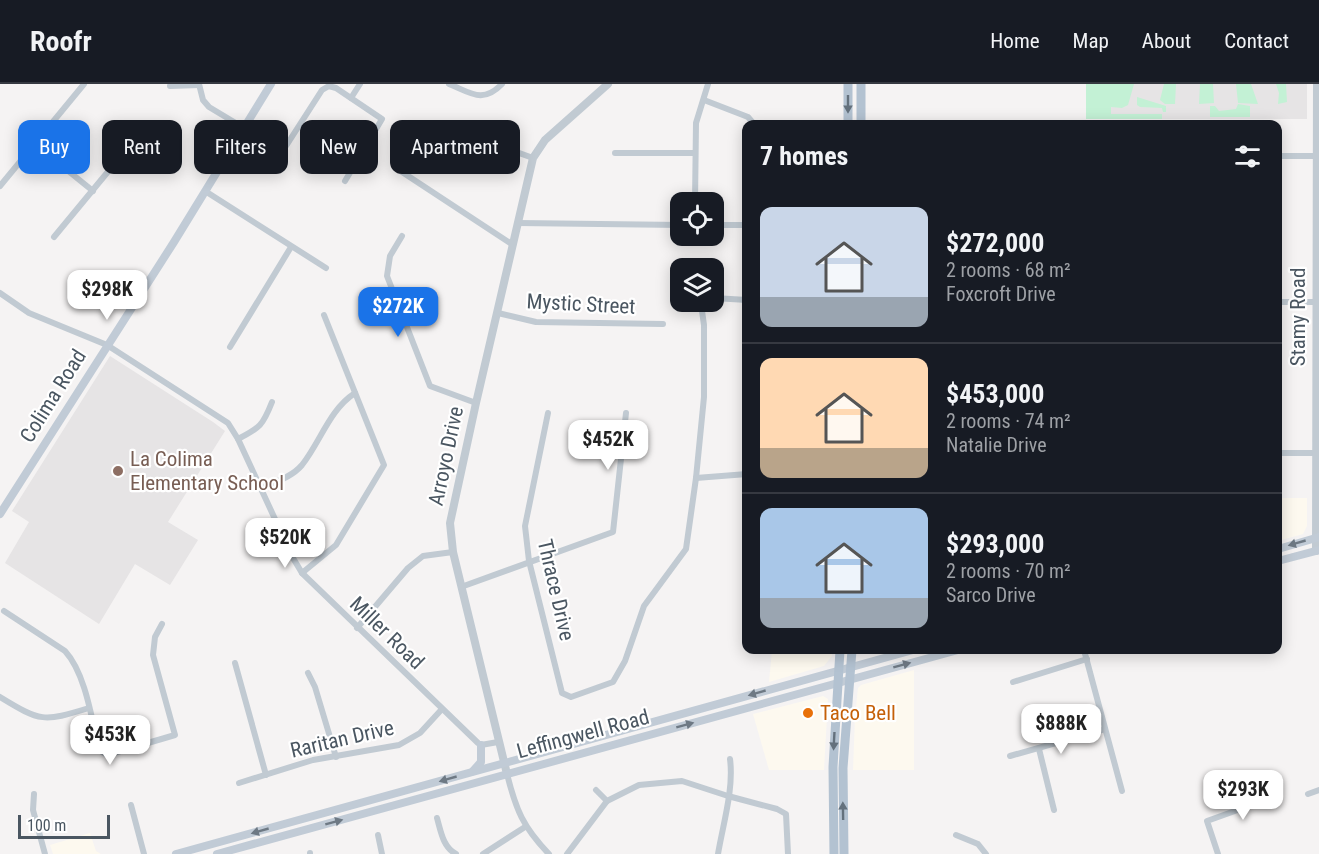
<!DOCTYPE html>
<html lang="en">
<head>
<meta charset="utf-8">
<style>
	:root { --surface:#171b24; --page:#242831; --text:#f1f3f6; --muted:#9ea1a6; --line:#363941; --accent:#1a73e8 }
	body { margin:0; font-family:"Roboto Condensed",sans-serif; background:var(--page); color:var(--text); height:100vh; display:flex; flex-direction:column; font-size:22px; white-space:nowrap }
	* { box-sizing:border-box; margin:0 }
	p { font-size:20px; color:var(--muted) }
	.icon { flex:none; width:33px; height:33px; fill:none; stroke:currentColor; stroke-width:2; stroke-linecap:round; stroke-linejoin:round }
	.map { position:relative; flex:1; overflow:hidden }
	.side { position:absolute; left:742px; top:36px; width:540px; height:534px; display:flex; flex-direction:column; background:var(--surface); border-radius:12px; box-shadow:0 3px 15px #0003 }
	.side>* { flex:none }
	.banner { position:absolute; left:18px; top:36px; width:570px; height:54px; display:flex; gap:12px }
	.tools { position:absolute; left:670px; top:108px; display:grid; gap:12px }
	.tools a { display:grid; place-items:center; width:54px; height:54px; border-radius:12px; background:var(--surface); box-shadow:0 3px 15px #0003; font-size:30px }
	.scale { position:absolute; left:18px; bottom:15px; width:92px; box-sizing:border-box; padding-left:6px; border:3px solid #4a5661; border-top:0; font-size:16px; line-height:21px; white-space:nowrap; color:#4a5661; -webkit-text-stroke:4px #fff; paint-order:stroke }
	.price { position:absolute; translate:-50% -51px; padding:0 14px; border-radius:12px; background:#fff; color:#222; font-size:20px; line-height:39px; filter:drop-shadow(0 2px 3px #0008) }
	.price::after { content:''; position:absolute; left:50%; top:36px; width:18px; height:14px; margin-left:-9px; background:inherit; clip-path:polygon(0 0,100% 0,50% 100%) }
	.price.selected { background:var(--accent); color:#fff }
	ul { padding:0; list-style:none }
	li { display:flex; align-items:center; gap:18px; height:150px; padding:0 18px }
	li+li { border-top:2px solid var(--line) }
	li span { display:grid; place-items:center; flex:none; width:168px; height:120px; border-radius:12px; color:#555 }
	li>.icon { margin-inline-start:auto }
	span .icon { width:72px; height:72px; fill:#fffc; stroke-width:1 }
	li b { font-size:26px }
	h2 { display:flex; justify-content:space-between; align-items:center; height:72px; padding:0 18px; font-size:26px }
	.chip { padding:0 21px; border-radius:12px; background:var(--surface); box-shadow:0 3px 15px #0003; font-size:21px; line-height:54px }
	.chip.selected { background:var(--accent); color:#fff }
	header { display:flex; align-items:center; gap:36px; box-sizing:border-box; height:84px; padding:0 30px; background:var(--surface); border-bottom:2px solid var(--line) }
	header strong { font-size:28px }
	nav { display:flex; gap:33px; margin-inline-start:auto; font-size:21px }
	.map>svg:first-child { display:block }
	.commercial { fill:#fdf9ef }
	.education { fill:#e6e4e5 }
	.green { fill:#c3f1d5 }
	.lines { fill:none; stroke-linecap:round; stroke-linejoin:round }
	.minor { stroke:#c1cad2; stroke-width:6 }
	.tertiary { stroke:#c1cad2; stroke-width:8 }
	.secondary { stroke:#c1cbd6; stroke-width:8 }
	.primary { stroke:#b3c2d1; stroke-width:9 }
	.oneway { fill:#64717d }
	.oneway2 { fill:#6e7984 }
	.education-dot { fill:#8d6e63; stroke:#fff; stroke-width:2 }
	.food-dot { fill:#e8710a; stroke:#fff; stroke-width:2 }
	.labels { text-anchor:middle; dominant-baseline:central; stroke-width:4.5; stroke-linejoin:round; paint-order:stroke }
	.street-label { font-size:21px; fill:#4a5661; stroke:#fff }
	.education-label { font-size:21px; fill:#785e54; stroke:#fff; text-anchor:start }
	.food-label { font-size:21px; fill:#c56008; stroke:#fff; text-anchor:start }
</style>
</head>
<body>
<header>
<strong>Roofr</strong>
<nav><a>Home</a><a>Map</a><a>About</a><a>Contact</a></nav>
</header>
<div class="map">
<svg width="1319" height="770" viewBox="0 0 1319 770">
	<rect width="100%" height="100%" fill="#f5f3f3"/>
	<g class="commercial">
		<polygon points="1278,414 1307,414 1307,442 1303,450 1278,457"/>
		<polygon points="772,566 832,566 832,572 824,582 769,598"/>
		<polygon points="914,586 914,686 853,686 855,633 858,604 861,601"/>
		<polygon points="823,612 828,615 824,686 769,686 753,630"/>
		<polygon points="90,749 96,767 101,770 53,770 50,761"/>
	</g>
	<g class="education">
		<rect x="1086" y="0" width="221" height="35"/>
		<polygon points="110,272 213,338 225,347 168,438 198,456 170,501 135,480 99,540 5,479 29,438 12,427"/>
	</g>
	<g class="green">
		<polygon points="1086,0 1134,0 1128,21 1122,24 1111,23 1111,30 1162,30 1162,35 1086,35"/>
		<polygon points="1164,0 1176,0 1175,20 1165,20 1160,16"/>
		<polygon points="1200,0 1213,0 1214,19 1199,20"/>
		<polygon points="1236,0 1251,0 1258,20 1238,19"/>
		<polygon points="1276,0 1286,0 1287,18 1278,20 1279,9"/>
		<polygon points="1137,13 1166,22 1166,28 1163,28 1162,24 1140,23 1137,21"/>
		<polygon points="1238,20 1250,22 1250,33 1210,33 1210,22 1215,22 1219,27 1236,25"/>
	</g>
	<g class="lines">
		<g class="minor">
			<polyline points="199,0 203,16 209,23 244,44"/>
			<path d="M449,0C471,9 483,20 502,0"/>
			<polyline points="170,2 199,1"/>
			<polyline points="351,14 360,0"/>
			<polyline points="704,16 748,33 754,40"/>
			<polyline points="442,41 533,74"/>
			<polyline points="35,60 93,107"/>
			<polyline points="286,62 322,6 329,2 336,4 382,35 345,97"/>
			<polyline points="615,69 695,69"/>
			<polyline points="1278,72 1319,72"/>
			<polyline points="399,86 513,161"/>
			<polyline points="0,102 84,0"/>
			<polyline points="205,107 326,184"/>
			<polyline points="695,118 696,39 708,0"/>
			<polyline points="518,139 681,141"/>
			<polyline points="714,141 747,141"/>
			<polyline points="402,152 390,172 387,192 430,302 476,319"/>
			<polyline points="54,153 130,61"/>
			<polyline points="0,209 29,229 107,261 228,339 238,355 293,474 302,489 478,659 481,661 498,658"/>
			<polyline points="714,214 747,216"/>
			<polyline points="1278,218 1316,218"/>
			<polyline points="498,229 536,238 663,240"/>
			<polyline points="230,263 291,163"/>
			<polyline points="548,329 525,442 529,477 562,609 571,613 613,598 625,577 644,522 686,465 696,394 704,313 704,241 702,227 705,218"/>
			<path d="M238,355C260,344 263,341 272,318"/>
			<polyline points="1278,369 1316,369"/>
			<polyline points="696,394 747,390"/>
			<path d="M261,404C275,398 292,393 302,381C321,357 329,326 355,309"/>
			<polyline points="302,489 336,461 384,381 324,231"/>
			<polyline points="461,503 613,448 626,329"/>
			<path d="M4,527L65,567C86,590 92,637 99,666L107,671L175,651L153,571L155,553L162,540"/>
			<polyline points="357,544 408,484 423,472 453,468"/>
			<polyline points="1084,566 1122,707"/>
			<polyline points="235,579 266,691"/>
			<polyline points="308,589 315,603 336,673"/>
			<polyline points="1013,598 1087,575"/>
			<path d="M0,613C41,638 43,638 89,624"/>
			<polyline points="1039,665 1054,726"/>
			<polyline points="1010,672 1105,645"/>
			<path d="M507,690C516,726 523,743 549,770"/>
			<polyline points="239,699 313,676 399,661 420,649 442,625"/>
			<polyline points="596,706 607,717 639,701 682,697 728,712 777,725 786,730 788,770"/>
			<polyline points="34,710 33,726 45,770"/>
			<polyline points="1308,710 1319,706"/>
			<polyline points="131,721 144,770"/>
			<path d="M437,734C441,748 443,763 456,770"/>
			<polyline points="378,751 382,770"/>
			<polyline points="956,751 978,760 986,770"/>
			<polyline points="310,769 310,770"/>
			<polyline points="483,770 525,743"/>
			<polyline points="567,770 607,717"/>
			<path d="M718,770C723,740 734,705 730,675"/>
			<polyline points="1218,770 1207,737 1271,714"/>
		</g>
		<g class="tertiary">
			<polyline points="1316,467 1317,0"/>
			<polyline points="507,690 453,468 450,439 476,319 533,74 545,56 608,0"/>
		</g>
		<g class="secondary">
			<polyline points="0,430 174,158 271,0"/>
			<polyline points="1278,465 1319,453"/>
			<polyline points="1278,477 1319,466"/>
			<polyline points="473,687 481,678 481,661"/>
			<polyline points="176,770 913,566"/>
			<polyline points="217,770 958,566"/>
		</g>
		<g class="primary">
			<polyline points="848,0 848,40"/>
			<polyline points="861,0 861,40"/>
			<polyline points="834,770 833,683 840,566"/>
			<polyline points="844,770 843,684 852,566"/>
		</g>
	</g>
	<defs><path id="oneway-solid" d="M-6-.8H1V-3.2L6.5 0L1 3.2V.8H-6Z" transform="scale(1.5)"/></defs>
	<g class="oneway">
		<use href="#oneway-solid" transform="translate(848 20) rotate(90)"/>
		<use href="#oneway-solid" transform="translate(834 657) rotate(93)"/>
		<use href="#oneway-solid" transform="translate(843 727) rotate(-91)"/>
	</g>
	<g class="oneway2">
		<use href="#oneway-solid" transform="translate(1297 459) rotate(164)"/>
		<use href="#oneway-solid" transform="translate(902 581) rotate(-15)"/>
		<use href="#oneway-solid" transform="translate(757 609) rotate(164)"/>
		<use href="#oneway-solid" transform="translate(685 641) rotate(-15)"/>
		<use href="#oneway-solid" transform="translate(448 695) rotate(164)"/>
		<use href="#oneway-solid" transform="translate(334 738) rotate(-15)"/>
		<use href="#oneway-solid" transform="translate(260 747) rotate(164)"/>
	</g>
	<circle class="education-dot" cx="118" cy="387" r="6"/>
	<circle class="food-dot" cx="808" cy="629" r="6"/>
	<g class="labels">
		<g class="street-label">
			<text transform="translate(581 220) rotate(3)">Mystic Street</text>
			<text transform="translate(1298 233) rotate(-90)">Stamy Road</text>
			<text transform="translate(53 312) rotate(-58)">Colima Road</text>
			<text transform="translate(446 372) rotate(-78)">Arroyo Drive</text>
			<text transform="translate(556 506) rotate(77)">Thrace Drive</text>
			<text transform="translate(387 549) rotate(44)">Miller Road</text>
			<text transform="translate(583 650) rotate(-15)">Leffingwell Road</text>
			<text transform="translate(342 655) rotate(-13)">Raritan Drive</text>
		</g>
		<g class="education-label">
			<text x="130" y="375">La Colima<tspan x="130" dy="24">Elementary School</tspan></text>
		</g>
		<g class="food-label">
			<text x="820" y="629">Taco Bell</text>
		</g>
	</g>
</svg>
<div class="tools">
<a><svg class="icon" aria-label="locate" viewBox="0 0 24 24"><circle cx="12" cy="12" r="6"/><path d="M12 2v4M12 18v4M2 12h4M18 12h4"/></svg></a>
<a><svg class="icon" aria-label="layers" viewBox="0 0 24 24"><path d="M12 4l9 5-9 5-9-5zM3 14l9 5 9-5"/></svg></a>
</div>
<div class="scale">100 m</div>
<b class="price" style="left:107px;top:237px">$298K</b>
<b class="price selected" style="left:398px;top:254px">$272K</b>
<b class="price" style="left:608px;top:387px">$452K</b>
<b class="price" style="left:285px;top:485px">$520K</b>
<b class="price" style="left:1061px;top:671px">$888K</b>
<b class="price" style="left:110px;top:682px">$453K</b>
<b class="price" style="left:1243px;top:737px">$293K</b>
<div class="banner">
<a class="chip selected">Buy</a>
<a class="chip">Rent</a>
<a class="chip">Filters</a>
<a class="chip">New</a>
<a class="chip">Apartment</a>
</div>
<section class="side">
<h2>7 homes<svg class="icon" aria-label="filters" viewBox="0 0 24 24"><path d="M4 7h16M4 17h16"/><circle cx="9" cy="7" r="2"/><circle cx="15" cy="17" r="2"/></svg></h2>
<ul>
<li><span style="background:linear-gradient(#c9d6e8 75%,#9aa5b1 0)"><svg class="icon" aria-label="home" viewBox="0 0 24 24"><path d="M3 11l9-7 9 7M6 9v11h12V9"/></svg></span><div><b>$272,000</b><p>2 rooms · 68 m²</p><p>Foxcroft Drive</p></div></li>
<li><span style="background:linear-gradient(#ffd9b3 75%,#b9a48a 0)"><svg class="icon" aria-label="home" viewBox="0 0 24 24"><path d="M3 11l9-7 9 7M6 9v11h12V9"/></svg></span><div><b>$453,000</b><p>2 rooms · 74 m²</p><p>Natalie Drive</p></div></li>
<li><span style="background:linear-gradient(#a9c7e8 75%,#9aa5b1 0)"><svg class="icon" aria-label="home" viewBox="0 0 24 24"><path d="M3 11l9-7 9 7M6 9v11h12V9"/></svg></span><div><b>$293,000</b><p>2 rooms · 70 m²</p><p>Sarco Drive</p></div></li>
</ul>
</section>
</div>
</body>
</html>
